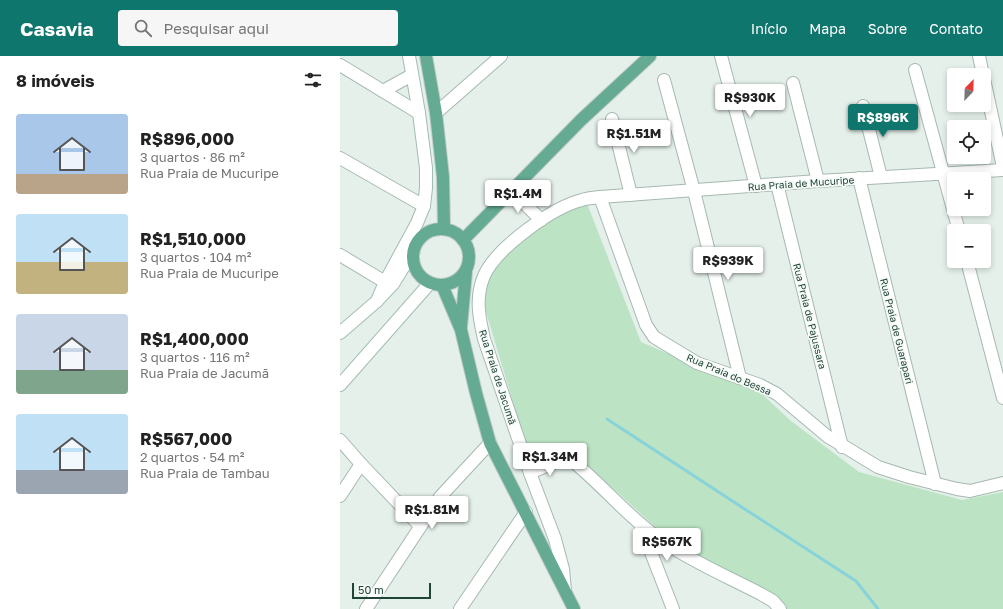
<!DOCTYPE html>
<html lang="pt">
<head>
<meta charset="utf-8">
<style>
	:root { --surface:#fff; --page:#f6f6f6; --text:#222; --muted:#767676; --accent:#0f766e }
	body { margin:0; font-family:"Golos Text",sans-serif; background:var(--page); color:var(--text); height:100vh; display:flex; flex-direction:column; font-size:15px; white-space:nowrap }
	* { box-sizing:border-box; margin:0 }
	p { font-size:13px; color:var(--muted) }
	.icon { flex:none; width:22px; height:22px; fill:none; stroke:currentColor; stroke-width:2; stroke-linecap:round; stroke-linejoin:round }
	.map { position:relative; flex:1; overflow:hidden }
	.sheet { display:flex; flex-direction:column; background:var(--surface); width:340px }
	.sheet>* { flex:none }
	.needle { width:26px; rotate:23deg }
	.controls { position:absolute; left:607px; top:12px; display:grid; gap:8px }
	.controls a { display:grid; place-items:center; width:44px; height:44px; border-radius:4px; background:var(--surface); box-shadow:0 2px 6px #0003; font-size:20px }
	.scale { position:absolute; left:12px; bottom:10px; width:79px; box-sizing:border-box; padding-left:4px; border:2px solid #214438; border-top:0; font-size:11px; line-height:14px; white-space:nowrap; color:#214438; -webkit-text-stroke:3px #f6fbf8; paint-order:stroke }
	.price { position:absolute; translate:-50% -34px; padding:0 9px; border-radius:4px; background:#fff; color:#222; font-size:13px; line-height:26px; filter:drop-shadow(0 1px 2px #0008) }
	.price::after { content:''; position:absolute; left:50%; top:24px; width:12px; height:9px; margin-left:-6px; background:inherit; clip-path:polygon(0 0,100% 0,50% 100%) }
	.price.current { background:var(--accent); color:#fff }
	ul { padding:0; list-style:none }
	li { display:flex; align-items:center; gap:12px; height:100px; padding:0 16px }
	li span { display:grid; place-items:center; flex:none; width:112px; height:80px; border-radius:4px; color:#555 }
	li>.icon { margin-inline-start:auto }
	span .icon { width:48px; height:48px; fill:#fffc; stroke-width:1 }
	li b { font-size:17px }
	h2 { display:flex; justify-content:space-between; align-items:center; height:48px; padding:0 16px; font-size:17px }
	header { display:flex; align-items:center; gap:24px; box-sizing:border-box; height:56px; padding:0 20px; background:var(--accent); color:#fff }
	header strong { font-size:19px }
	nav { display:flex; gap:22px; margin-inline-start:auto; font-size:14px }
	.search { width:280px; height:36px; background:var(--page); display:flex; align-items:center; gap:10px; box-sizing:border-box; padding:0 14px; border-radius:4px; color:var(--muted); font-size:15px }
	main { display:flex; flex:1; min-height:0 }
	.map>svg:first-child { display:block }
	.green { fill:#bce3c4 }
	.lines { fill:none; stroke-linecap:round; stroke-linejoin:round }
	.stream { stroke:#88d3da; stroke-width:3 }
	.street-casing { stroke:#a6b9b1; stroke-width:14 }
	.secondary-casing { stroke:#a2bdb1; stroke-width:14 }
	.primary-casing { stroke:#c1cbc7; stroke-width:14 }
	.street { stroke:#fff; stroke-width:12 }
	.secondary { stroke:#fff; stroke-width:12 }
	.primary { stroke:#65aa93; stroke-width:12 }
	.labels { text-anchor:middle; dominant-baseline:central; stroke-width:3.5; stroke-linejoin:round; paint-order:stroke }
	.street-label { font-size:10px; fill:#214438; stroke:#f6fbf8 }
</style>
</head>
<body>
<header>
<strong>Casavia</strong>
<div class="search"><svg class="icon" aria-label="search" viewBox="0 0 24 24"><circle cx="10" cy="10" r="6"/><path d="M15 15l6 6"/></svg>Pesquisar aqui</div>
<nav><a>Início</a><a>Mapa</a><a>Sobre</a><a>Contato</a></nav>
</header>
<main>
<section class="sheet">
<h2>8 imóveis<svg class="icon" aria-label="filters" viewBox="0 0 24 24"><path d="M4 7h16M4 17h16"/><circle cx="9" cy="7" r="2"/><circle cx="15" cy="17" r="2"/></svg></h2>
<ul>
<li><span style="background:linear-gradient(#a9c7e8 75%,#b9a48a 0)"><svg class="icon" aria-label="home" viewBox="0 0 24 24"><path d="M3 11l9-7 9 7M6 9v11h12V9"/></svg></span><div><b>R$896,000</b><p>3 quartos · 86 m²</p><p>Rua Praia de Mucuripe</p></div></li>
<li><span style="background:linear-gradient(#bfe0f5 60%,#c2b280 0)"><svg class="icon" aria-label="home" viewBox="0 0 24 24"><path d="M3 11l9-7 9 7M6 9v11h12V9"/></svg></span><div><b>R$1,510,000</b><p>3 quartos · 104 m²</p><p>Rua Praia de Mucuripe</p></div></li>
<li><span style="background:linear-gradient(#c9d6e8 70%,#7fa58c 0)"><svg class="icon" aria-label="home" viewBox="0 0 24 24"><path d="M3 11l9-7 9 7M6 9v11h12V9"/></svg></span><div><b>R$1,400,000</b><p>3 quartos · 116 m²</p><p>Rua Praia de Jacumã</p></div></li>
<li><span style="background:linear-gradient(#bfe0f5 70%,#9aa5b1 0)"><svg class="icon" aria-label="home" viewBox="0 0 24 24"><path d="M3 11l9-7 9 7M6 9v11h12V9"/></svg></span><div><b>R$567,000</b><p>2 quartos · 54 m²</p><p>Rua Praia de Tambau</p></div></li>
</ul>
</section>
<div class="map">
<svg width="663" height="553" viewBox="0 0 663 553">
	<rect width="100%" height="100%" fill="#e5f0ea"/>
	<polygon class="green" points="246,145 301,286 421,337 451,365 519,416 622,444 663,436 663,553 440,553 325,480 227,390 217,388 188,396 137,226 165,191"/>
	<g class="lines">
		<polyline class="stream" points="267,363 400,450 516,525 538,553"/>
		<defs>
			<g id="street">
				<polyline points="381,0 416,130"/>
				<polyline points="639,0 643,19"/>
				<polyline points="0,9 79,57"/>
				<polyline points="575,14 619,175"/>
				<polyline points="644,23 663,111"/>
				<polyline points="324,24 354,135 400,322"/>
				<polyline points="453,27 478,125"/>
				<polyline points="43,35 72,19"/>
				<polyline points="523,50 541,121"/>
				<polyline points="96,57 161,0"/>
				<polyline points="272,63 291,139"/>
				<polyline points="0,102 84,150"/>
				<polyline points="519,122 595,428"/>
				<polyline points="437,128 502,391"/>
				<polyline points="172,135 201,164"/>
				<polyline points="260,141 306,269 314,281 357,307 420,329 437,338 487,380 538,411 569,421 617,433 630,435 663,427"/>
				<polyline points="0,199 45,226"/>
				<polyline points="627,205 663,342"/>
				<polyline points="0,384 21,408 80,470"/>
				<path d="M190,417L222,403H225L236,408C265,432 290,463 322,485C353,506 388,521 421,538L433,545L440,553"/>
				<polyline points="0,440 21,408"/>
				<polyline points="300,468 333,553"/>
				<path d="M225,534L223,513L215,483L190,417L144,283C139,261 135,241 144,220C156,192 213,151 242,144C247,142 254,142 260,141L478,125L663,114"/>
				<polyline points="26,553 100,441 150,387"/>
				<polyline points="120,553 186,456"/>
			</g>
			<g id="secondary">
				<polyline points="37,245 45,226 77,167 84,150 86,132 86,112 79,57 69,0"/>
				<polyline points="0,277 37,245 53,228 74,194"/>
				<polyline points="0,329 90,227"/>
			</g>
			<g id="primary">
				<polyline points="86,0 96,57 103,121 104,172"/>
				<circle cx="101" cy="201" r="28"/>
				<polyline points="123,184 241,64 310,0"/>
				<polyline points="102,229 121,274 136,337 150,387 234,553"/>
				<polyline points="121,271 126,216"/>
			</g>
		</defs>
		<use href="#street" class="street-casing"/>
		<use href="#secondary" class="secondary-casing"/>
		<use href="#primary" class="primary-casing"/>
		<use href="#street" class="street"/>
		<use href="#secondary" class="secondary"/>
		<use href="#primary" class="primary"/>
	</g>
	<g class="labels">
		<g class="street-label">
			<text transform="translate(461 127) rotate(-4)">Rua Praia de Mucuripe</text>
			<text transform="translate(470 260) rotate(76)">Rua Praia de Pajussara</text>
			<text transform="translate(557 275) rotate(76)">Rua Praia de Guarapari</text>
			<text transform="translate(389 318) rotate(23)">Rua Praia do Bessa</text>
			<text transform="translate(158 321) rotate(72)">Rua Praia de Jacumã</text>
		</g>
	</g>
</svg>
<div class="controls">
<a><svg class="needle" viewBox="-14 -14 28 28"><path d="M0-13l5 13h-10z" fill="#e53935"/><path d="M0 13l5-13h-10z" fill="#767676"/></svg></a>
<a><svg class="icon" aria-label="locate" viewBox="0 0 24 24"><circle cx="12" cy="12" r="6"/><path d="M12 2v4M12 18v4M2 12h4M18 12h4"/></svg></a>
<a>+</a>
<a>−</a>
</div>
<div class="scale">50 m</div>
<b class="price" style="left:410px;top:62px">R$930K</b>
<b class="price current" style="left:543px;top:82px">R$896K</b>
<b class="price" style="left:294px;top:98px">R$1.51M</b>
<b class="price" style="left:178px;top:158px">R$1.4M</b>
<b class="price" style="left:388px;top:225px">R$939K</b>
<b class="price" style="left:210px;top:421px">R$1.34M</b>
<b class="price" style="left:92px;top:474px">R$1.81M</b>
<b class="price" style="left:327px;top:506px">R$567K</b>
</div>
</main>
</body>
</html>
